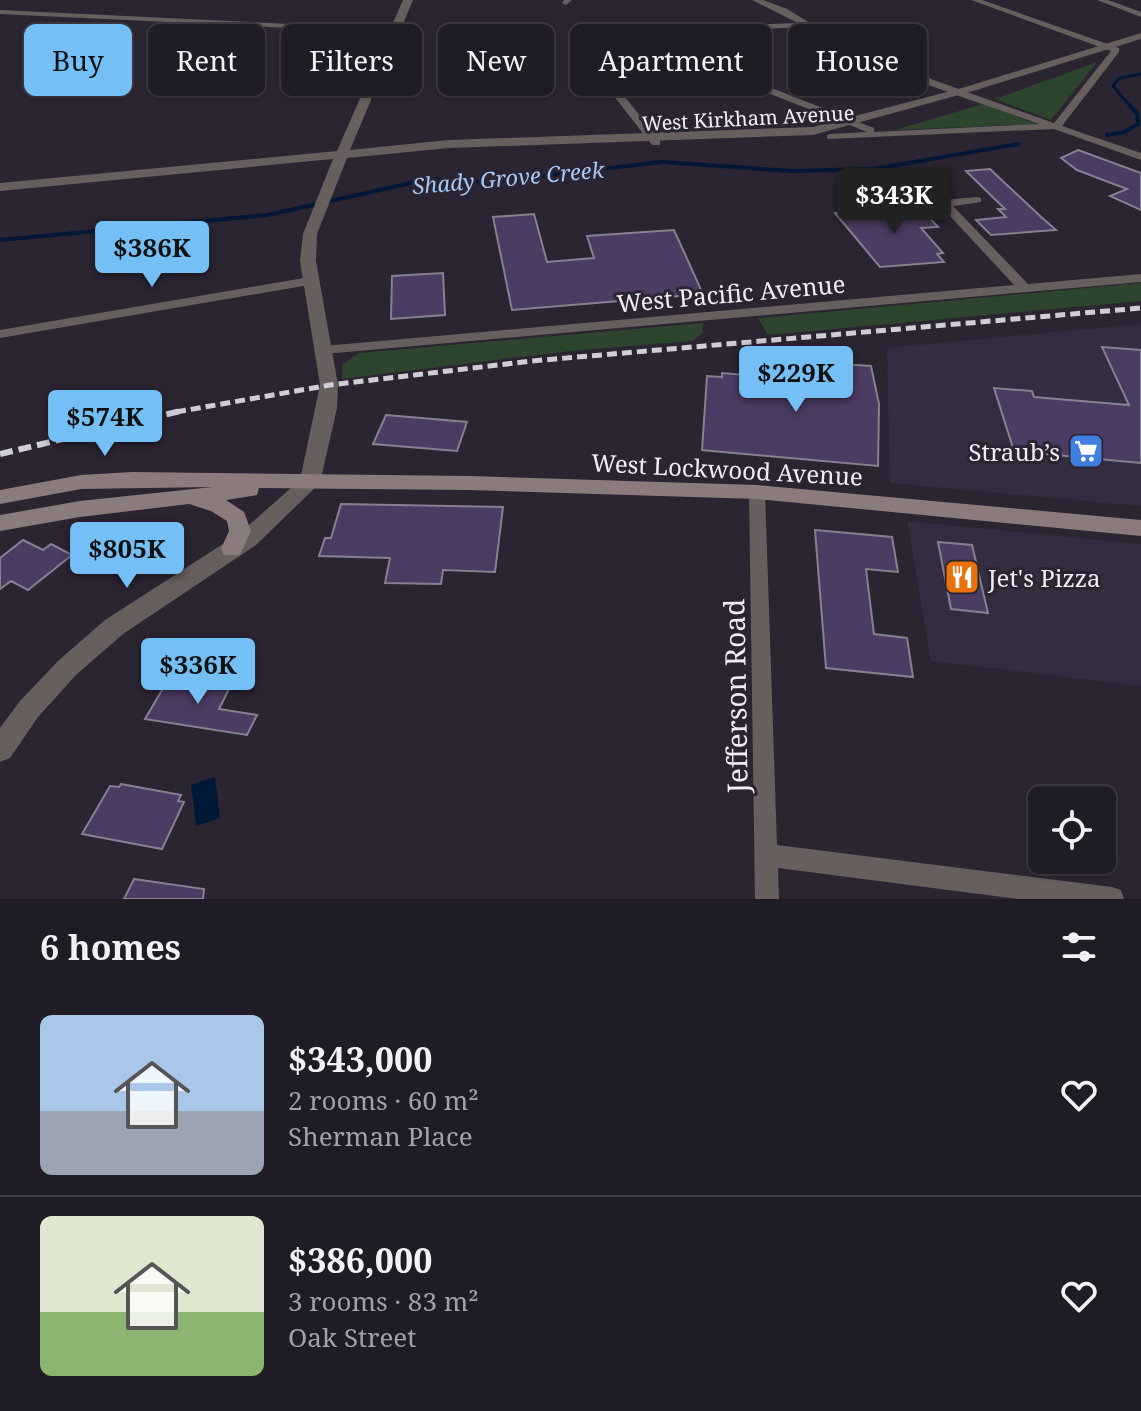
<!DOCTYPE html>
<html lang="en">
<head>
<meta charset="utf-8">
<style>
	:root { --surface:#201c26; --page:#28252e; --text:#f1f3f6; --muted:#a2a1a7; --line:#3d3a43; --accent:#74c0f6 }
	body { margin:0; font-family:"Noto Serif",serif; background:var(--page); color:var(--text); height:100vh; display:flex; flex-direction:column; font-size:30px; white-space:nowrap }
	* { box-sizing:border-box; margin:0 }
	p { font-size:26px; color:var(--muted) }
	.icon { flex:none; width:44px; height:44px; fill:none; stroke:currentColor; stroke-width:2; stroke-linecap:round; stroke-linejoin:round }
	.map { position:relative; height:899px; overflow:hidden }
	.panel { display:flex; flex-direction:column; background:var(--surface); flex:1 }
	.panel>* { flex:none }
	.hud { position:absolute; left:24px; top:24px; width:1094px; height:72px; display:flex; gap:16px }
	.buttons { position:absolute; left:1028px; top:786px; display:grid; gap:16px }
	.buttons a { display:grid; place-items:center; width:88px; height:88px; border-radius:12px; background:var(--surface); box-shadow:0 2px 6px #0004,0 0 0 2px var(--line); font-size:40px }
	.price { position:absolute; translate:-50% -68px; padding:0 18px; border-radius:8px; background:var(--accent); color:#111; font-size:26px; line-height:52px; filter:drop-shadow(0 2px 4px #0008) }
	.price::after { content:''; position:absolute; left:50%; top:48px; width:24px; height:18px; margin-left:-12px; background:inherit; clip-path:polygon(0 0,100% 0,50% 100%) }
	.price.active { background:#222; color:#fff }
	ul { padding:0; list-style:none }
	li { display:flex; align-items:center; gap:24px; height:200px; padding:0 40px }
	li+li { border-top:2px solid var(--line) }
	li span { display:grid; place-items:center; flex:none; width:224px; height:160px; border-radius:12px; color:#555 }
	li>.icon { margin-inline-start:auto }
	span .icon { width:96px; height:96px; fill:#fffc; stroke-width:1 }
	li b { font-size:34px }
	h2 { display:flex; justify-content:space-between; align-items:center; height:96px; padding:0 40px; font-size:34px }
	.chip { padding:0 28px; border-radius:12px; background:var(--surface); box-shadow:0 2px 6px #0004,0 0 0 2px var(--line); font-size:28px; line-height:72px }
	.chip.active { background:var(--accent); color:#111 }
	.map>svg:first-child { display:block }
	.built { fill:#342c3f }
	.green { fill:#2d452c }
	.water { fill:#001837 }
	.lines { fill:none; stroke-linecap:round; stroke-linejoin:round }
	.stream-far1 { stroke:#001837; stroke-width:3 }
	.stream { stroke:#001837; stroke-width:4 }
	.building { fill:#4c3b62; stroke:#868090; stroke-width:2 }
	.minor { fill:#675e5e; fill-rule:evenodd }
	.tertiary { fill:#675e5e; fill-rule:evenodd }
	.secondary { fill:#8a7c7c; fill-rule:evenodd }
	.rail-far1 { stroke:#d1cdd6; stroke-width:5; stroke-dasharray:10 5; stroke-linecap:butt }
	.rail { stroke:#d1cdd6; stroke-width:6; stroke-dasharray:13 6; stroke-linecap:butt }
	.labels { text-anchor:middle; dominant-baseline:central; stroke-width:6; stroke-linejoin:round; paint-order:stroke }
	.far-street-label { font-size:20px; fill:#f1edf6; stroke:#2b2532 }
	.far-water-label { font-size:22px; font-style:italic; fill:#a3caf9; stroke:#2b2532 }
	.street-label { font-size:24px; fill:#f1edf6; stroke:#2b2532 }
	.poi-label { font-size:24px; fill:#f1edf6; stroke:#2b2532; text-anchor:end }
	.near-street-label { font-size:28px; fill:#f1edf6; stroke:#2b2532 }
</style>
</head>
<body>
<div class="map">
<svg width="1141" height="899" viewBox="0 0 1141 899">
	<rect width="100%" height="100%" fill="#2b2532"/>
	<g class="built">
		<polygon points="1141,324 1141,506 890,483 887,348"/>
		<polygon points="907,521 1141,544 1141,686 931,661"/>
	</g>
	<g class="green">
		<polygon points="1097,62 1051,120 995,99"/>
		<polygon points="983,104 1038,124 895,130"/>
		<polygon points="1141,283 1141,301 768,335 758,318"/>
		<polygon points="703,323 703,333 692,341 570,351 342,379 342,365 359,353"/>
	</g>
	<polygon class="water" points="215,777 220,818 196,826 191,785"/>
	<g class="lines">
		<polyline class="stream-far1" points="1131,107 1113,86 1119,78 1141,74"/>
		<g class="stream">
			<polyline points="1107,135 1125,132 1138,124 1137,114 1130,105"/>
			<polyline points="0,240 268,215 429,179 494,182 661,162 792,171 874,169 1018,144"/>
		</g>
	</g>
	<g class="building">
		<polygon points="1078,150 1141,173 1141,210 1110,196 1127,189 1077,170 1061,158"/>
		<polygon points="990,169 1039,215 1056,230 991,235 976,220 1006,217 998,209 1005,209 966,171"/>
		<polygon points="919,207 938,227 921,228 943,253 937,254 944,262 880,267 835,213"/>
		<polygon points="534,214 547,262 594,258 587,236 674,230 703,294 512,310 493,217"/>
		<polygon points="443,273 445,315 391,319 392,276"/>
		<polygon points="1102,347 1141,350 1141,463 1014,451 994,388 1032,391 1034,397 1129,405"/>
		<polygon points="840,364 871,366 879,404 878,466 702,450 707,376 722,377 722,373 771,377 771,370"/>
		<polygon points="386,415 467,422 457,451 373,444"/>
		<polygon points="341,504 503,507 495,572 443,570 441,584 385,583 390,558 319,556 325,538 331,538"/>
		<polygon points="815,530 892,537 898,572 866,569 874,634 907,638 913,677 826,668"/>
		<polygon points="23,540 43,550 51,544 72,555 28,590 11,581 0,589 0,558"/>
		<polygon points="938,542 972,545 988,613 951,609"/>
		<polygon points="172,673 232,683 219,709 257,715 247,735 145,719"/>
		<polygon points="121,784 181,795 178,801 184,802 162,849 82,834 110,786 119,787"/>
		<polygon points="134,879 204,889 203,899 124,899"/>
	</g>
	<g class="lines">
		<g class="minor">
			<polygon points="564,0 572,0 566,5 562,3"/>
			<path d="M752,0H763L787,9L836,39L889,64L1054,123L1111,51L971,0H982L1119,48V52L1062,126L1141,153V160L1054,129L827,139V135L831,134L867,132L745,84L702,45L704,36L714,31L742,25L798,23ZM805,27C877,72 960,95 1039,124L874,132V128L751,80L710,44L711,39L742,30Z"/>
			<polygon points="1097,0 1108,0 1141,12 1141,17"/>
			<polygon points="0,10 394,29 398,31 394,33 0,14"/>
			<polygon points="572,38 578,38 660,141 660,145 652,145 572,42"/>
			<polygon points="977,197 981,198 981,202 953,206 1028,284 1141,274 1141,282 324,354 317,350 324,346 1014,285 938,203 944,200"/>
			<polygon points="310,277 315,278 315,284 0,338 0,330"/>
			<polygon points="757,486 765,492 777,845 1112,887 1121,890 1124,899 1018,899 778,868 779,899 755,899 749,492"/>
		</g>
		<polygon class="tertiary" points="403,0 413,0 350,150 449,140 813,127 962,88 1141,33 1141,39 970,92 813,135 449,148 347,158 317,234 316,261 338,385 337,408 320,483 256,545 123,634 76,675 38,717 10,758 0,762 0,728 20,701 58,661 105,620 240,533 300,480 320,385 300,261 303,234 333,159 0,191 0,183 337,151"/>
		<polygon class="secondary" points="132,472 470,476 757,485 1141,520 1141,536 757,499 470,490 259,488 257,495 226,500 244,512 251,531 240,555 224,555 221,549 229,531 227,521 211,511 189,504 80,517 0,531 0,515 80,501 212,487 81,489 0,504 0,490 81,475"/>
		<polyline class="rail-far1" points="176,412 330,385 532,361 1141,308"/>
		<polyline class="rail" points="0,454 185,410"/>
	</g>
	<defs>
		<symbol id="supermarket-square" viewBox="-11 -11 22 22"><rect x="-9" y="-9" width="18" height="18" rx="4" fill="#3f7fe0" stroke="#2b2532"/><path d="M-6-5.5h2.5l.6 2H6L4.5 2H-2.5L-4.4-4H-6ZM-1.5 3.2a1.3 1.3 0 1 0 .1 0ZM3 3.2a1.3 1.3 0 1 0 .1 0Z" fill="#fff"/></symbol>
		<symbol id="restaurant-square" viewBox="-11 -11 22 22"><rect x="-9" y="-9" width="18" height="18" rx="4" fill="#e8710a" stroke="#2b2532"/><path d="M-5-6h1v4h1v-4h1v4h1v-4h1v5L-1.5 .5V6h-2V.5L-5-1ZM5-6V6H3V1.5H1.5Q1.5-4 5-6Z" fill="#fff"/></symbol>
	</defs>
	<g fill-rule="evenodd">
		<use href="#supermarket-square" x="1066" y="431" width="40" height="40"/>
		<use href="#restaurant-square" x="942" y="557" width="40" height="40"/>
	</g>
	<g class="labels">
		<g class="far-street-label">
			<text transform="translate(748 118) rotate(-3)">West Kirkham Avenue</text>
		</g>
		<g class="far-water-label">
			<text transform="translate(508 177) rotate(-5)">Shady Grove Creek</text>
		</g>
		<g class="street-label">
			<text transform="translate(731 293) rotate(-5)">West Pacific Avenue</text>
			<text transform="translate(727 469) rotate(3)">West Lockwood Avenue</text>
		</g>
		<g class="poi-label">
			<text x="1060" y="451">Straub’s</text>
			<text x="988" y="577" text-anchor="start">Jet's Pizza</text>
		</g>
		<g class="near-street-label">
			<text transform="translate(735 696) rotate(-91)">Jefferson Road</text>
		</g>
	</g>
</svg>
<div class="buttons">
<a><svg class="icon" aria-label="locate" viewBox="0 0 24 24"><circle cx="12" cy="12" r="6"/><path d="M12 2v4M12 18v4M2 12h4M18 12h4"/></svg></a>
</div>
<b class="price active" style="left:894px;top:236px">$343K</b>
<b class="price" style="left:152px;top:289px">$386K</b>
<b class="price" style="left:796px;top:414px">$229K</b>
<b class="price" style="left:105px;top:458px">$574K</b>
<b class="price" style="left:127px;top:590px">$805K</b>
<b class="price" style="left:198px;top:706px">$336K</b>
<div class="hud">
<a class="chip active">Buy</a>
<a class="chip">Rent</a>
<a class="chip">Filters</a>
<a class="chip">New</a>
<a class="chip">Apartment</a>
<a class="chip">House</a>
</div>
</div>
<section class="panel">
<h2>6 homes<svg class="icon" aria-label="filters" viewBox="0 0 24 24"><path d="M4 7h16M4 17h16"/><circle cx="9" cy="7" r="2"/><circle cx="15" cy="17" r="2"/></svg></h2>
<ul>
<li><span style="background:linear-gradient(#a9c7e8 60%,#9aa5b1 0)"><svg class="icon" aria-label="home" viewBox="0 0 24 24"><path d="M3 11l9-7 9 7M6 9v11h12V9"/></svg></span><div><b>$343,000</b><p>2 rooms · 60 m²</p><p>Sherman Place</p></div><svg class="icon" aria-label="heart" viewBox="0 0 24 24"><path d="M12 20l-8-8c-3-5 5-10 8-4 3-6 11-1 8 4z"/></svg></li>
<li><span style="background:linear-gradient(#dfe7d0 60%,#8fb573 0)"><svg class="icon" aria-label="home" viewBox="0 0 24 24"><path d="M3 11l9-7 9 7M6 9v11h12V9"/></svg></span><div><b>$386,000</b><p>3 rooms · 83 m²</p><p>Oak Street</p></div><svg class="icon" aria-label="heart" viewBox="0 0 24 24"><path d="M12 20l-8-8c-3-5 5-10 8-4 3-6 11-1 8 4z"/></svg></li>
</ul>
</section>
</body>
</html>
